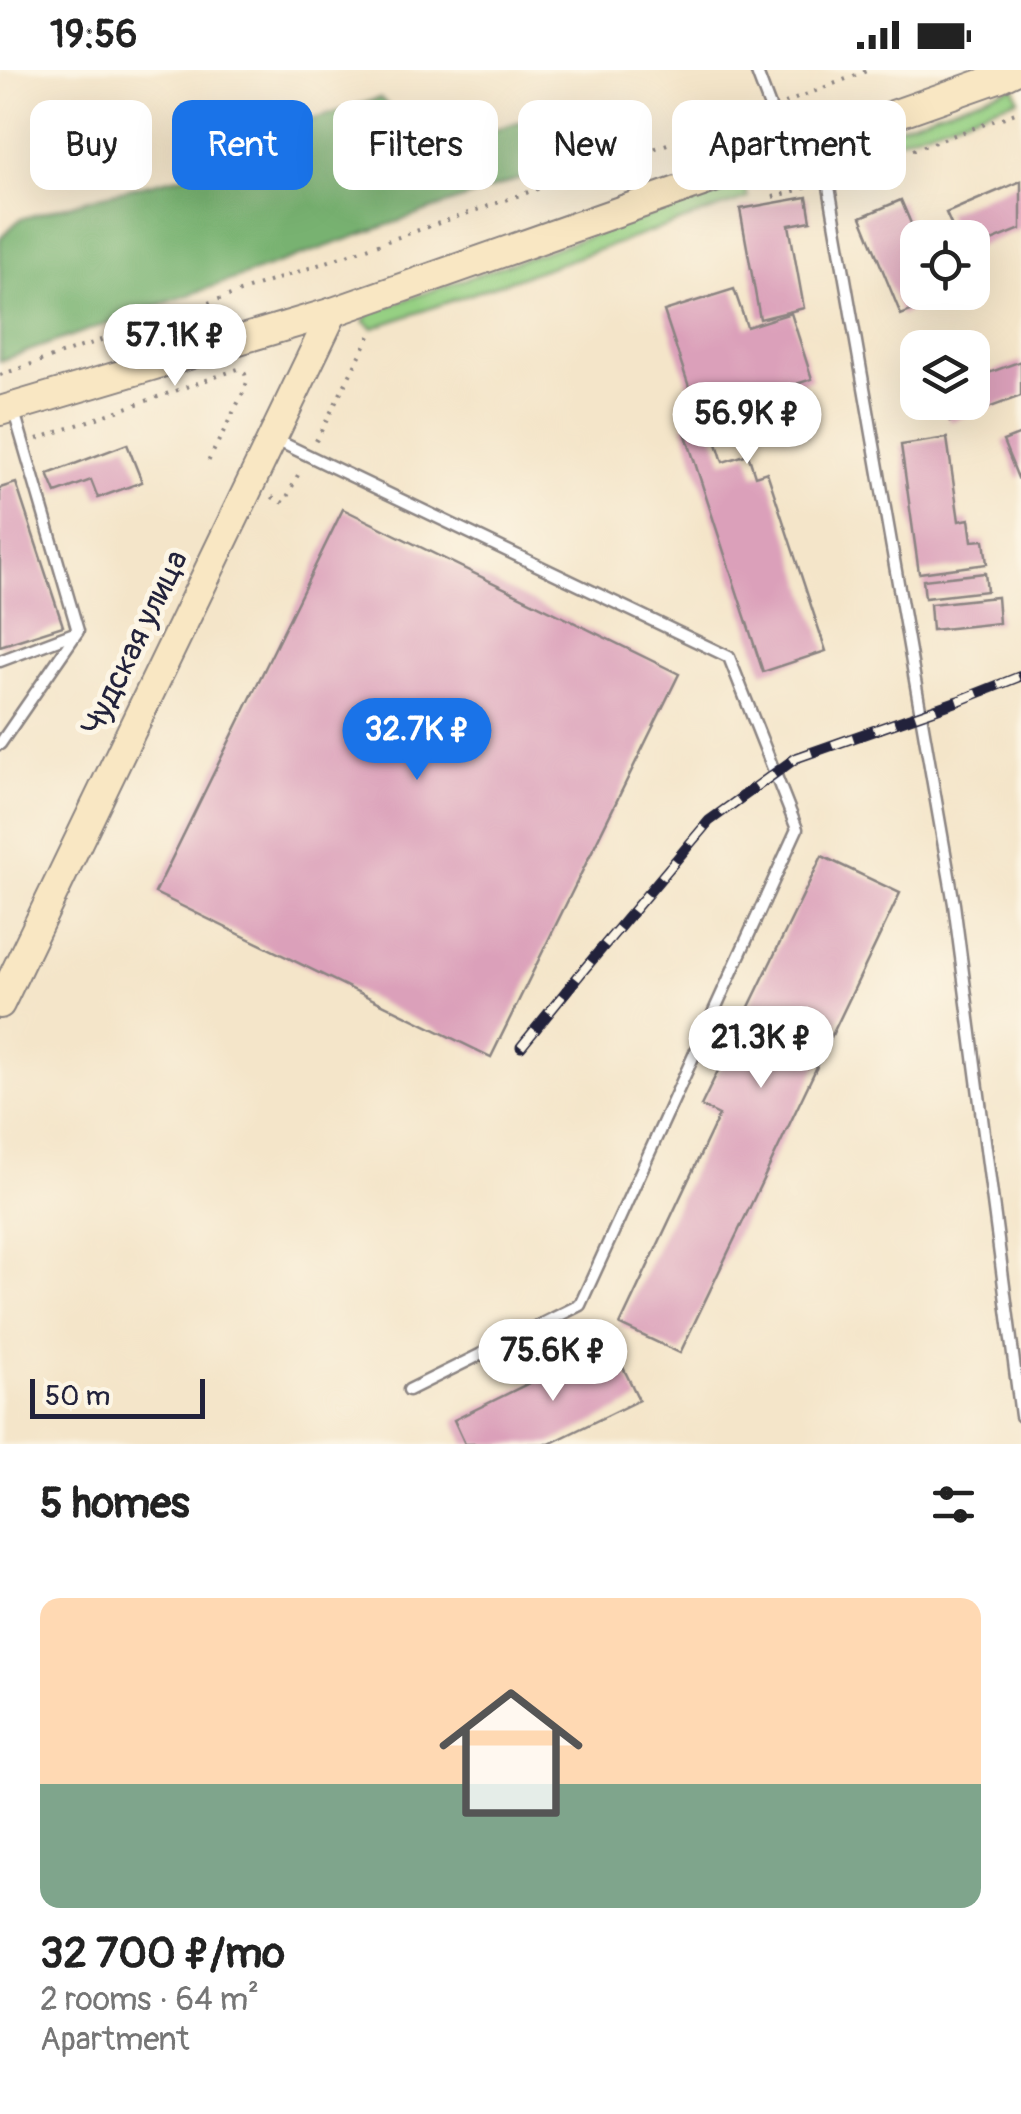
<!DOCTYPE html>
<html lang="en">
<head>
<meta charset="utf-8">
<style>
	:root { --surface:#fff; --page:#f6f6f6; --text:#222; --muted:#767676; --line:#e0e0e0; --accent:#1a73e8 }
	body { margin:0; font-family:Pangolin,sans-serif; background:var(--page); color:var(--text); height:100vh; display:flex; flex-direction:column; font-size:38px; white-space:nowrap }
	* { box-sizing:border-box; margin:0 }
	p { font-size:32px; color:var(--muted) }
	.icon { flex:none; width:55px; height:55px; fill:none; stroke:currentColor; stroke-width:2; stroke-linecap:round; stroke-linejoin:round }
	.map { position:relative; height:1374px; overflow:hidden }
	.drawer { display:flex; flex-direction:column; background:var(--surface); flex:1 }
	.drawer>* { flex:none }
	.guide { position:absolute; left:30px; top:30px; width:962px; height:90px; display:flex; gap:20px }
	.controls { position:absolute; left:900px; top:150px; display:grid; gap:20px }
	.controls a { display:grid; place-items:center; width:90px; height:90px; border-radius:20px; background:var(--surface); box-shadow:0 10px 40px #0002; font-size:50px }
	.scale { position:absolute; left:30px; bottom:25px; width:175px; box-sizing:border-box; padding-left:10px; border:5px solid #22223b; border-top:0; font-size:28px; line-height:35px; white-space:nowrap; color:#22223b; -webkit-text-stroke:8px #fcf5e5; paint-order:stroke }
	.price { position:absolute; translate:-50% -85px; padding:0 22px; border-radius:35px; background:#fff; color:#222; font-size:32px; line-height:65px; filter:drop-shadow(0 2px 5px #0008) }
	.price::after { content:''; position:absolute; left:50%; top:60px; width:30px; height:22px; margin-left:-15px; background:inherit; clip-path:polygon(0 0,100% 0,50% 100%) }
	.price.active { background:var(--accent); color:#fff }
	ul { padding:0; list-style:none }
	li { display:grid; align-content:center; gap:20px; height:530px; padding:0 40px }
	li+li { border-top:2px solid var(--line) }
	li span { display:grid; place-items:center; height:310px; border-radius:20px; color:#555 }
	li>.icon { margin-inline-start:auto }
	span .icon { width:180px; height:180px; fill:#fffc; stroke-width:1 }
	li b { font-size:42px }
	h2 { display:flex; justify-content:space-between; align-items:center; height:120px; padding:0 40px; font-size:42px }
	.chip { padding:0 35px; border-radius:20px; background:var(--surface); box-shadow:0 10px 40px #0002; font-size:35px; line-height:90px }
	.chip.active { background:var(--accent); color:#fff }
	.status { display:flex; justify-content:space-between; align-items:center; height:70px; padding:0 50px; background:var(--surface); direction:ltr }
	.status svg { height:28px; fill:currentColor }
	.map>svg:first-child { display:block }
	.green { fill:#96d083; stroke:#5c795f; stroke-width:2.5 }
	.forest { fill:#78b271; stroke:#4d6a56; stroke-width:2.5 }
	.building { fill:#dba0ba }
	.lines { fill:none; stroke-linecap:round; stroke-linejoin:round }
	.lane-casing { stroke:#8b8482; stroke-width:15 }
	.secondary-casing { stroke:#8b8482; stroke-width:32 }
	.path { stroke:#8b8482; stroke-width:4; stroke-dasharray:2.5 8; stroke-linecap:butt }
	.lane { stroke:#fff; stroke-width:10 }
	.secondary { stroke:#f9e7c3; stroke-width:28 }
	.rail-casing { stroke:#22223b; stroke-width:11 }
	.rail { stroke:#fcf5e5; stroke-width:8; stroke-dasharray:22; stroke-linecap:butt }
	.labels { text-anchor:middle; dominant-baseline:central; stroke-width:10; stroke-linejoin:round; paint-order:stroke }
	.street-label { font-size:32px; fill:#22223b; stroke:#fcf5e5 }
</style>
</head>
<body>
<div class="status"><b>19:56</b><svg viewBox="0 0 49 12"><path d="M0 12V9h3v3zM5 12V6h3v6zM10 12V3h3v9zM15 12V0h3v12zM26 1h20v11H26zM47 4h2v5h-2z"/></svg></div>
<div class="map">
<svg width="1021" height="1374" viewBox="0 0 1021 1374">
	<rect width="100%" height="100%" fill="#fcf5e5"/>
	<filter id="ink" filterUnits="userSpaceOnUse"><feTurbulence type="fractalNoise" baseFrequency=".01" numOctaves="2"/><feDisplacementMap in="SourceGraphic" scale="20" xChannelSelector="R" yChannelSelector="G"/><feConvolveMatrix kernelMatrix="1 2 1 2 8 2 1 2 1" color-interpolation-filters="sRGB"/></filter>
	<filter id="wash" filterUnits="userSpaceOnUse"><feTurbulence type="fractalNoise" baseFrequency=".0048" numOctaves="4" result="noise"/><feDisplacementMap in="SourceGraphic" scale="40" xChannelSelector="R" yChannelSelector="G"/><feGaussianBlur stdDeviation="2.25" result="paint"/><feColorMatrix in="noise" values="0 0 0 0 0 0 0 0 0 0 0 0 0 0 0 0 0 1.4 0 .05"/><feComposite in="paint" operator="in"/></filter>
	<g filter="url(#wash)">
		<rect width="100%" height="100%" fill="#f4e5c9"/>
		<g class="green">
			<polygon points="1014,16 1018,29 840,90 846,74"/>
			<polygon points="743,113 748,128 373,258 364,251 370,242"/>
		</g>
		<polygon class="forest" points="380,28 420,65 451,74 518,52 557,50 569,70 568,92 0,291 0,168 20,149 100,126 241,92 264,65"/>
		<g id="blocks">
			<g class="building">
				<polygon points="1021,111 1021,159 972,179 972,168 957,168 946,143"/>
				<polygon points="807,127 811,151 789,155 804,238 760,249 740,139"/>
				<polygon points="901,130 918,170 918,222 939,222 941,229 901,245 861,147"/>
				<polygon points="734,219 747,257 791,243 812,309 707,343 723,392 748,384 755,406 767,402 826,581 763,602 683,356 700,350 664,241"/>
				<polygon points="1021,291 1021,326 950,352 943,332 972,332 972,309"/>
				<polygon points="1021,364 1021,406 1018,408 1003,371"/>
				<polygon points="947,368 959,451 969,449 972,471 984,470 987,494 919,503 901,375"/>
				<polygon points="127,374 142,412 98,428 91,410 56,423 48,404"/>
				<polygon points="16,413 63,556 0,576 0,418"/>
				<polygon points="343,439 679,604 491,987 155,823"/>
				<polygon points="985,503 987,521 925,528 923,510"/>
				<polygon points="997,527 999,553 932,560 930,534"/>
				<polygon points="822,786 900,823 680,1283 620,1255 719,1045 701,1036"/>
				<polygon points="611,1273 639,1330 549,1374 465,1374 454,1350"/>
			</g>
		</g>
	</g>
	<g filter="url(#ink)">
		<use href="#blocks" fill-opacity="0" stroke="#8b8482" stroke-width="2.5"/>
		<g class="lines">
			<defs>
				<g id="lane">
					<polyline points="756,0 787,82"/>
					<polyline points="821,71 954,834 1021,1346"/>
					<polyline points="274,369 729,587 797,759 580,1235 409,1320"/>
					<polyline points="0,591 77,562"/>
					<polyline points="0,674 78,561 13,338"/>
				</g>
				<g id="secondary">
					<polyline points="0,341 333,242 998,8 1015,0"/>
					<polyline points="0,934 333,242"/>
				</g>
			</defs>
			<use href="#lane" class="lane-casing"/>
			<use href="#secondary" class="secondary-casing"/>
			<g class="path">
				<polyline points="785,33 869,0"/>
				<polyline points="844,105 1021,41"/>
				<polyline points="773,127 812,116"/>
				<polyline points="0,305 757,43"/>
				<polyline points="37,369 238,299 245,304 247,312 244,321 208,392"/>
				<polyline points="316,371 371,264"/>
				<polyline points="272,427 284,433 300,401"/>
			</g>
			<use href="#lane" class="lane"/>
			<use href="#secondary" class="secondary"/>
			<defs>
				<polyline id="rail" points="521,977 581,903 709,751 796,688 958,631 1021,606"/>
			</defs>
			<use href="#rail" class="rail-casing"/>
			<use href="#rail" class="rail"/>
		</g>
	</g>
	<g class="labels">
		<g class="street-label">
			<text transform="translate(135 573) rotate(-64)">Чудская улица</text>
		</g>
	</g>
</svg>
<div class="controls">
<a><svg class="icon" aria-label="locate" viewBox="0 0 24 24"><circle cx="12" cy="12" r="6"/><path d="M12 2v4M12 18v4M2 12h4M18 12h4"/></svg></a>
<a><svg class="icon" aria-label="layers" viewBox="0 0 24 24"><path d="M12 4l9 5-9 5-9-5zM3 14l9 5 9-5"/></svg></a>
</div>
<div class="scale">50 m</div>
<b class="price" style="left:175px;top:319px">57.1K ₽</b>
<b class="price" style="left:747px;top:397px">56.9K ₽</b>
<b class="price active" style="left:417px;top:713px">32.7K ₽</b>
<b class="price" style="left:761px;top:1021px">21.3K ₽</b>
<b class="price" style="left:553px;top:1334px">75.6K ₽</b>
<div class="guide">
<a class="chip">Buy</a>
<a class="chip active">Rent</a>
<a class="chip">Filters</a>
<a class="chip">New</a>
<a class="chip">Apartment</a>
</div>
</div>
<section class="drawer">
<h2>5 homes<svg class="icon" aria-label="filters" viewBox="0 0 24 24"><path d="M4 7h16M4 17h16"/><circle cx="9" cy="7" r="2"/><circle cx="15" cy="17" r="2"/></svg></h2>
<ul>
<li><span style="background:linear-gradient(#ffd9b3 60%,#7fa58c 0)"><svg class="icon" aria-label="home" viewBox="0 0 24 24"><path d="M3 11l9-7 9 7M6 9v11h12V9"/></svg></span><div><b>32 700 ₽/mo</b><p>2 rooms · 64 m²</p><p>Apartment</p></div></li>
</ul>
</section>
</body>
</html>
